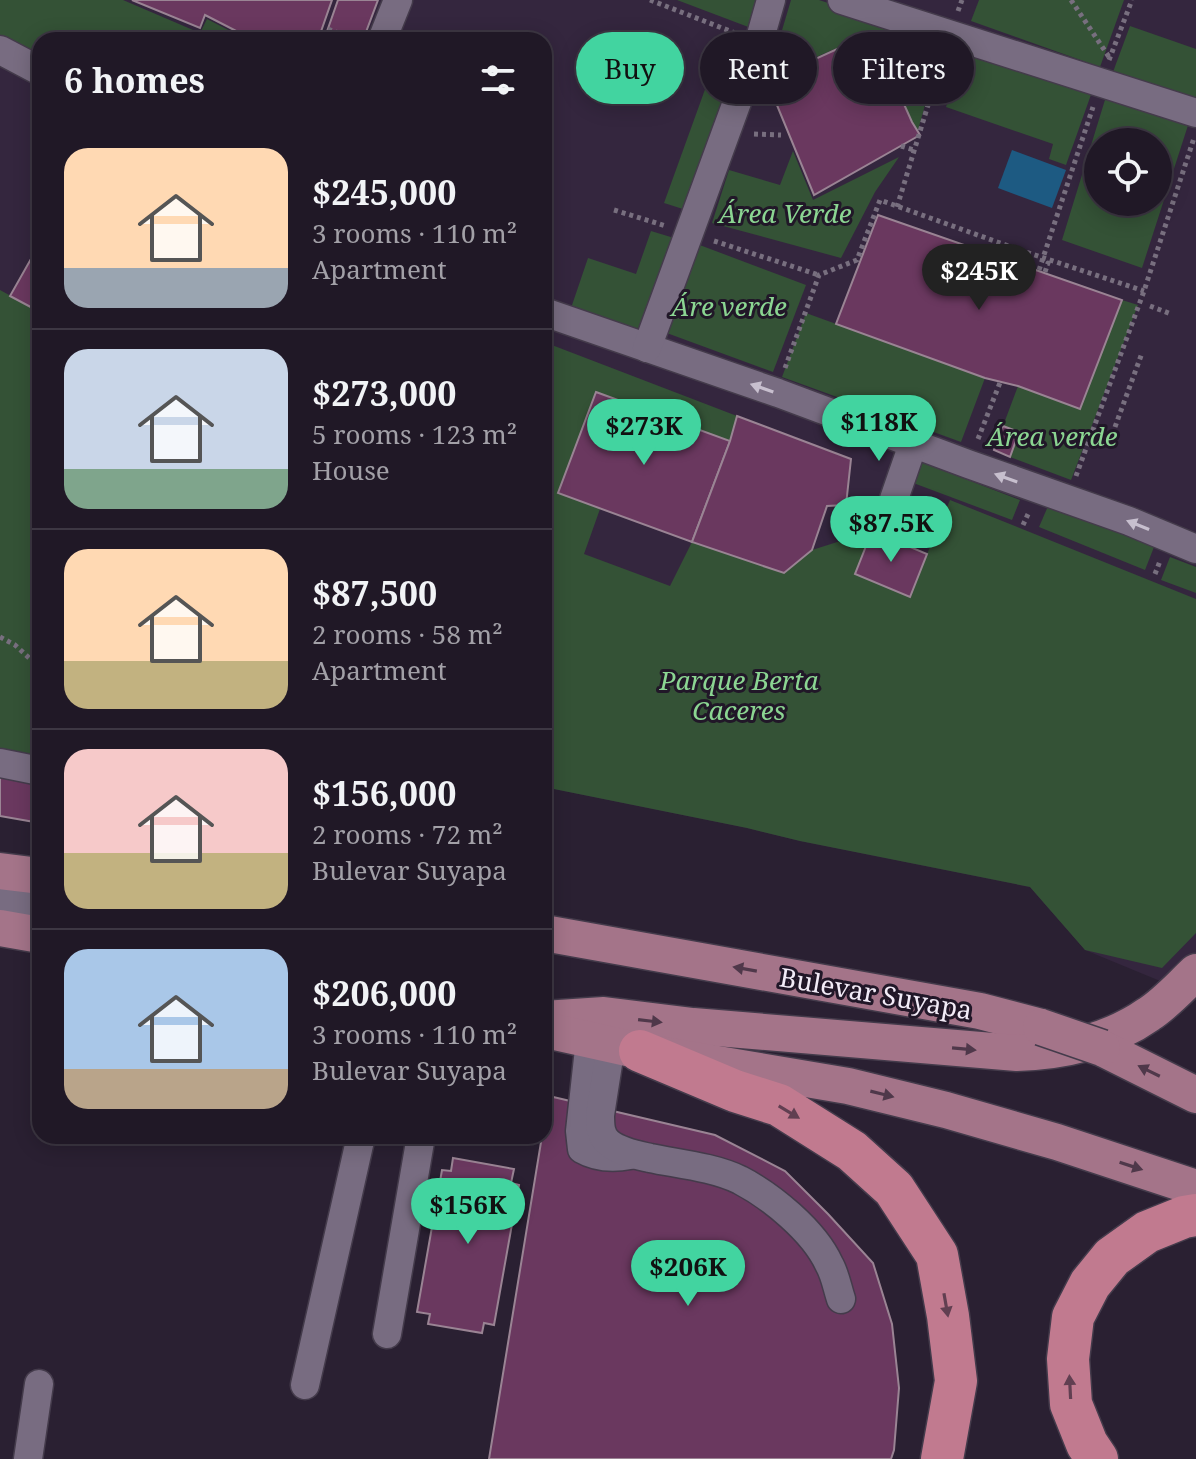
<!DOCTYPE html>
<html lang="en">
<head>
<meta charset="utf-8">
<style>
	:root { --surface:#201826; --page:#28212e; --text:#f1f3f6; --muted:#a2a0a7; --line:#3d3743; --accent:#42d4a0 }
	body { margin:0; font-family:"Noto Serif",serif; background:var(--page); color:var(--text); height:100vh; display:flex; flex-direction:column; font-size:30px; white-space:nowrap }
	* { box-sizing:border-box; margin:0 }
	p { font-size:26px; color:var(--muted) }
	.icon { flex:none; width:44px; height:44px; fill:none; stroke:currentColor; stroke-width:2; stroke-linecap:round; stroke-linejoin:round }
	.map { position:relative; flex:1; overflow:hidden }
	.sheet { position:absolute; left:32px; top:32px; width:520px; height:1112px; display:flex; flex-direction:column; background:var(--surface); border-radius:24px; box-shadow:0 4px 20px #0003,0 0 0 2px var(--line) }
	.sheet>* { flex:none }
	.guide { position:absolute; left:576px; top:32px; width:500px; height:72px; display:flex; gap:16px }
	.fabs { position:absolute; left:1084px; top:128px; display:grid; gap:16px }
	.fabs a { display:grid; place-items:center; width:88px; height:88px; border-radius:50%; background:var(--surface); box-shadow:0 4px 20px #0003,0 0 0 2px var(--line); font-size:40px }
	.price { position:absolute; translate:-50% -68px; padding:0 18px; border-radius:28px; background:var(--accent); color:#111; font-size:26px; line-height:52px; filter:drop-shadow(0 2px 4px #0008) }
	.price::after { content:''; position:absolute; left:50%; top:48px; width:24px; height:18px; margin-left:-12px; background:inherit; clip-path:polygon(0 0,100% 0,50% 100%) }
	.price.active { background:#222; color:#fff }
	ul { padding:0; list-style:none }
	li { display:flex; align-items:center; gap:24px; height:200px; padding:0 32px }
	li+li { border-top:2px solid var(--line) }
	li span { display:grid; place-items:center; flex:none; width:224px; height:160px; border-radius:24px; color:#555 }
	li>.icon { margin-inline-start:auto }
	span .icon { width:96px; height:96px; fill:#fffc; stroke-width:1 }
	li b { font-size:34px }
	h2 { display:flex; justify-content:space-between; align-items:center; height:96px; padding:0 32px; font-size:34px }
	.tag { padding:0 28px; border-radius:36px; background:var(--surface); box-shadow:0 4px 20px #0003,0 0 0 2px var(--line); font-size:28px; line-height:72px }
	.tag.active { background:var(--accent); color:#111 }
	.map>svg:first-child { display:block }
	.built { fill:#34263e; fill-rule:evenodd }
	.green { fill:#345236; fill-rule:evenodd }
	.water { fill:#1d5a82 }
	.building { fill:#6a385f; stroke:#9a8494; stroke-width:2 }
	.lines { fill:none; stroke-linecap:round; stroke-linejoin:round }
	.minor-casing { stroke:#443b4b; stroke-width:31 }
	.major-casing { stroke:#443b4b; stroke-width:39 }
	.highway-casing { stroke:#443b4b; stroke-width:45 }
	.path { stroke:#786f7f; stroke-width:5; stroke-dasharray:4 4; stroke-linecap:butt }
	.minor { stroke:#786c81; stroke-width:28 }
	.major { stroke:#a47489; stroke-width:36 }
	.highway { stroke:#c17a8f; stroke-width:42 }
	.major-bridge-casing { stroke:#443b4b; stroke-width:39; stroke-linecap:butt }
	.major-bridge { stroke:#a47489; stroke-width:36 }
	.oneway { fill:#c7bfce }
	.oneway2 { fill:#4f384a }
	.oneway3 { fill:#613f51 }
	.labels { text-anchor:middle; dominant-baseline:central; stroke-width:6; stroke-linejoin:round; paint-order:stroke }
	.park-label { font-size:26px; font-style:italic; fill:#8bd592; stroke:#211728 }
	.street-label { font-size:26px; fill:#f2ebf7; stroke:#211728 }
</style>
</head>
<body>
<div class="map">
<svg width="1196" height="1459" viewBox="0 0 1196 1459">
	<rect width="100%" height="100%" fill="#2a2032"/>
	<path class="built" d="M0,0H1196V990L1165,983L1085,950L1030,887L800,841L747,828L544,787V40H40V761L0,755ZM1098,142H1158V202H1098Z"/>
	<g class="green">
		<polygon points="0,0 123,0 200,33 207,19 240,36 238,40 40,40 40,59 0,36"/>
		<polygon points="677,0 762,0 751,28"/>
		<polygon points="791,0 819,0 943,41 918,130 912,122 872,33 800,64 780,37"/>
		<polygon points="979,0 1124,0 1100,67 971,21"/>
		<polygon points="1130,26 1196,49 1196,104 1113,72"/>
		<polygon points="725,34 750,43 686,210 664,203"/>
		<polygon points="967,45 1093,89 1066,165 1049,159 1053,144 946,107"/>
		<path d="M1108,90L1191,116L1142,268L1062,240ZM1098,142H1158V202H1098Z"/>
		<polygon points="793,151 813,200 899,157 875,192 841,258 712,223 729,170 780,185"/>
		<polygon points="651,231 674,238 642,335 570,311 588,258 636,274"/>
		<polygon points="697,244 806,285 773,372 664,332"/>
		<polygon points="0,290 40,312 40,759 0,752"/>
		<polygon points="1122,300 1138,305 1071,480 1010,457 1019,432 1003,426 1018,386 1080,409"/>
		<polygon points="806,313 985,378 961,442 782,377"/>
		<polygon points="544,342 737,416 730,441 596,392 558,492 600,509 584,554 670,586 692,542 784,573 812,550 872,531 927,554 950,500 1196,599 1196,933 1162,968 1085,950 1030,887 800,841 747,828 544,787"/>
		<polygon points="916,460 1020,500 1012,520 908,481"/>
		<polygon points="1049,504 1154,547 1145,570 1039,527"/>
		<polygon points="1170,557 1196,567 1196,593 1161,580"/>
	</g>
	<polygon class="water" points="1012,150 1066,170 1052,208 998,188"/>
	<g class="building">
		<polygon points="132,0 332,0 318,40 260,40 242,34 205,15 200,28"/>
		<polygon points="338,0 378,0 363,40 324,40"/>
		<polygon points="872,33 912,122 920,135 814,195 767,81"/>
		<polygon points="878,215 1122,300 1080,409 1018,386 985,378 836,324"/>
		<polygon points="40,243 40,312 10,296"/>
		<polygon points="596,392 730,441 692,542 558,493"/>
		<polygon points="737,416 851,459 846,505 827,506 812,550 784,573 692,542 730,441"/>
		<polygon points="1003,426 1019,432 1010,457 994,450"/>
		<polygon points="872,531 927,554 910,597 855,574"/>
		<polygon points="0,768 40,775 40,823 0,816"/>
		<polygon points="549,1096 715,1135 785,1171 828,1214 873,1263 892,1324 899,1388 894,1450 891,1459 489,1459 542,1136 544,1136"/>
		<polygon points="453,1158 514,1169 511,1183 519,1185 494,1325 484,1323 482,1333 428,1324 430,1314 417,1312 442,1170 451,1171"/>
	</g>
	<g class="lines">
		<defs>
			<g id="minor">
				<polyline points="842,0 1196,113"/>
				<polyline points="382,40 398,0"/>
				<polyline points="0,50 40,71"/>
				<polyline points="544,312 778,393 968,464 1129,521 1196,549"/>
				<polyline points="647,348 759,42 771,0"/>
				<polyline points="894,499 913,444"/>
				<polyline points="0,763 40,771"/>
				<polyline points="0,897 40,904"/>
				<path d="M590,1040L580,1131L582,1149C596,1157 614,1158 630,1155"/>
				<path d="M611,1045L600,1115C600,1125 600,1136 609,1143C620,1152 637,1155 650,1158C679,1164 713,1167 740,1180C771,1196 814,1231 829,1264C835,1274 837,1287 841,1299"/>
				<polyline points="387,1334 421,1136"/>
				<polyline points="305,1385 361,1136"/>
				<polyline points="28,1459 39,1384"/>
			</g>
			<g id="major">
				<polyline points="0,871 40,876"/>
				<polyline points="0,928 40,935"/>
				<polyline points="544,933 980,1011 1041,1027"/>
				<path d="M544,1019L604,1015L693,1026L1017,1053C1062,1052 1111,1041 1149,1014C1166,1003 1181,986 1196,972"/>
				<polyline points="550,1031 640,1051 848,1086 946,1110 1057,1142 1196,1188"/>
				<polyline points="1102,1048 1196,1095"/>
			</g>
			<g id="highway">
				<polyline points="640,1051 735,1091 779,1105 852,1151 894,1189 937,1255 948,1316 956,1381 942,1459"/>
				<polyline points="1097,1459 1087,1444 1071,1404 1068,1359 1073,1317 1090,1284 1112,1257 1147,1232 1184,1217 1196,1215"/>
			</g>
		</defs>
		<use href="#minor" class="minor-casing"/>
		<use href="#major" class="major-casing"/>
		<use href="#highway" class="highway-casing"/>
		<g class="path">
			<polyline points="650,0 735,33"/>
			<polyline points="1071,0 1109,57"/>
			<polyline points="958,11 962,0"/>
			<polyline points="328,29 356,40"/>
			<polyline points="246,40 248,35"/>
			<polyline points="1109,60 1132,0"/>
			<polyline points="778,61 794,63"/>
			<polyline points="754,134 781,135"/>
			<polyline points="901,146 914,150"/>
			<polyline points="38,186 40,183"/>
			<polyline points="897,207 942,59"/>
			<polyline points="614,210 666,226"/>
			<polyline points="714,241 819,275"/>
			<polyline points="1039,270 1093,107"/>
			<polyline points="1045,272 1048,263 1053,265"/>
			<polyline points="1150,306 1171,314"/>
			<polyline points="785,368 819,275 857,260 880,200 1014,248 1144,291"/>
			<polyline points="1115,427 1142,353"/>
			<polyline points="978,439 1001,380"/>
			<polyline points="1076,476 1144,291 1194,138"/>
			<polyline points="1023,525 1029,512"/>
			<polyline points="1155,574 1160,561"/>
			<polyline points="0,637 15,645 40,668"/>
		</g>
		<use href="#minor" class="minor"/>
		<use href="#major" class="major"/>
		<use href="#highway" class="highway"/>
		<defs>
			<polyline id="major-bridge" points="1041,1027 1102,1048"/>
		</defs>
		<use href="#major-bridge" class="major-bridge-casing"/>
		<use href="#major-bridge" class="major-bridge"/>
	</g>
	<defs><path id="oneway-solid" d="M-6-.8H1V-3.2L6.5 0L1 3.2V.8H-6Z" transform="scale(2)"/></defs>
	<g class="oneway">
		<use href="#oneway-solid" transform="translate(762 388) rotate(-161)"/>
		<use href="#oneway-solid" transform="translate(1006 478) rotate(-160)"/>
		<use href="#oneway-solid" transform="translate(1138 525) rotate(-158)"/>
	</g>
	<g class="oneway2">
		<use href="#oneway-solid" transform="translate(745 969) rotate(-170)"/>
		<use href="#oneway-solid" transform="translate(650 1021) rotate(7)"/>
		<use href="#oneway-solid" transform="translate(964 1049) rotate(5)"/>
		<use href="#oneway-solid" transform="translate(1149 1071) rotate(-154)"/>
		<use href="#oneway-solid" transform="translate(882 1094) rotate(14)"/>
		<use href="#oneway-solid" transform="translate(1131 1166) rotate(18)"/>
	</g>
	<g class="oneway3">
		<use href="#oneway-solid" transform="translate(789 1112) rotate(31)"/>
		<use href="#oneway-solid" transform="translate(946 1305) rotate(80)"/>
		<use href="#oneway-solid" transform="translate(1070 1387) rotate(-93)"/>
	</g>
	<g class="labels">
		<g class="park-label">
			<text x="785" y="213">Área Verde</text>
			<text x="729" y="306">Áre verde</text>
			<text x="1052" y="436">Área verde</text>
			<text x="739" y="680">Parque Berta<tspan x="739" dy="30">Caceres</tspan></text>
		</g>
		<g class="street-label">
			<text transform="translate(876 993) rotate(10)">Bulevar Suyapa</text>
		</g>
	</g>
</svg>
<div class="fabs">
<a><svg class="icon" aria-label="locate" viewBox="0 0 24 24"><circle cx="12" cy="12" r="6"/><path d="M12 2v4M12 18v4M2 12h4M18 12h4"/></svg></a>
</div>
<b class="price active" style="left:979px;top:312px">$245K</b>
<b class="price" style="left:879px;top:463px">$118K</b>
<b class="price" style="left:644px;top:467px">$273K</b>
<b class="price" style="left:891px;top:564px">$87.5K</b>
<b class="price" style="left:468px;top:1246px">$156K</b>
<b class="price" style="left:688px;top:1308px">$206K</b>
<div class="guide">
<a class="tag active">Buy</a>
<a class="tag">Rent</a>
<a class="tag">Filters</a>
</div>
<section class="sheet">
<h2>6 homes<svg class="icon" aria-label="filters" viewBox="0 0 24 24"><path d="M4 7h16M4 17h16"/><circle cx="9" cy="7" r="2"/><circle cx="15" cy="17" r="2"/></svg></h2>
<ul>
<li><span style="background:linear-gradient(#ffd9b3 75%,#9aa5b1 0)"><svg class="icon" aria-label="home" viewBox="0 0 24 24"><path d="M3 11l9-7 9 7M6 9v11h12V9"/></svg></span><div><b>$245,000</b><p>3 rooms · 110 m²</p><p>Apartment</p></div></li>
<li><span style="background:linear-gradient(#c9d6e8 75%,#7fa58c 0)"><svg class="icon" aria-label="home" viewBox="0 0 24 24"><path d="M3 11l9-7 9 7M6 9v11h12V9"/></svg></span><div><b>$273,000</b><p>5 rooms · 123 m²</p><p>House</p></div></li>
<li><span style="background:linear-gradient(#ffd9b3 70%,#c2b280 0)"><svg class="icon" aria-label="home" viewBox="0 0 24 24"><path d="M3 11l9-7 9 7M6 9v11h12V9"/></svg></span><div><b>$87,500</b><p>2 rooms · 58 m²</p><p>Apartment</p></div></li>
<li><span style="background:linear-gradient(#f6c9c9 65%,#c2b280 0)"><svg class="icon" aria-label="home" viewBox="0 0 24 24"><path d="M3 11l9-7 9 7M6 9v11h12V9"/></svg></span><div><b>$156,000</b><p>2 rooms · 72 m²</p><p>Bulevar Suyapa</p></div></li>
<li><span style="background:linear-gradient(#a9c7e8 75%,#b9a48a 0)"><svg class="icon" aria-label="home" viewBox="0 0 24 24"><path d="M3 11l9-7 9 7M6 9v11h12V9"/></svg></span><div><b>$206,000</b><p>3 rooms · 110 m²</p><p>Bulevar Suyapa</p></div></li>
</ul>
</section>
</div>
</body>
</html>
